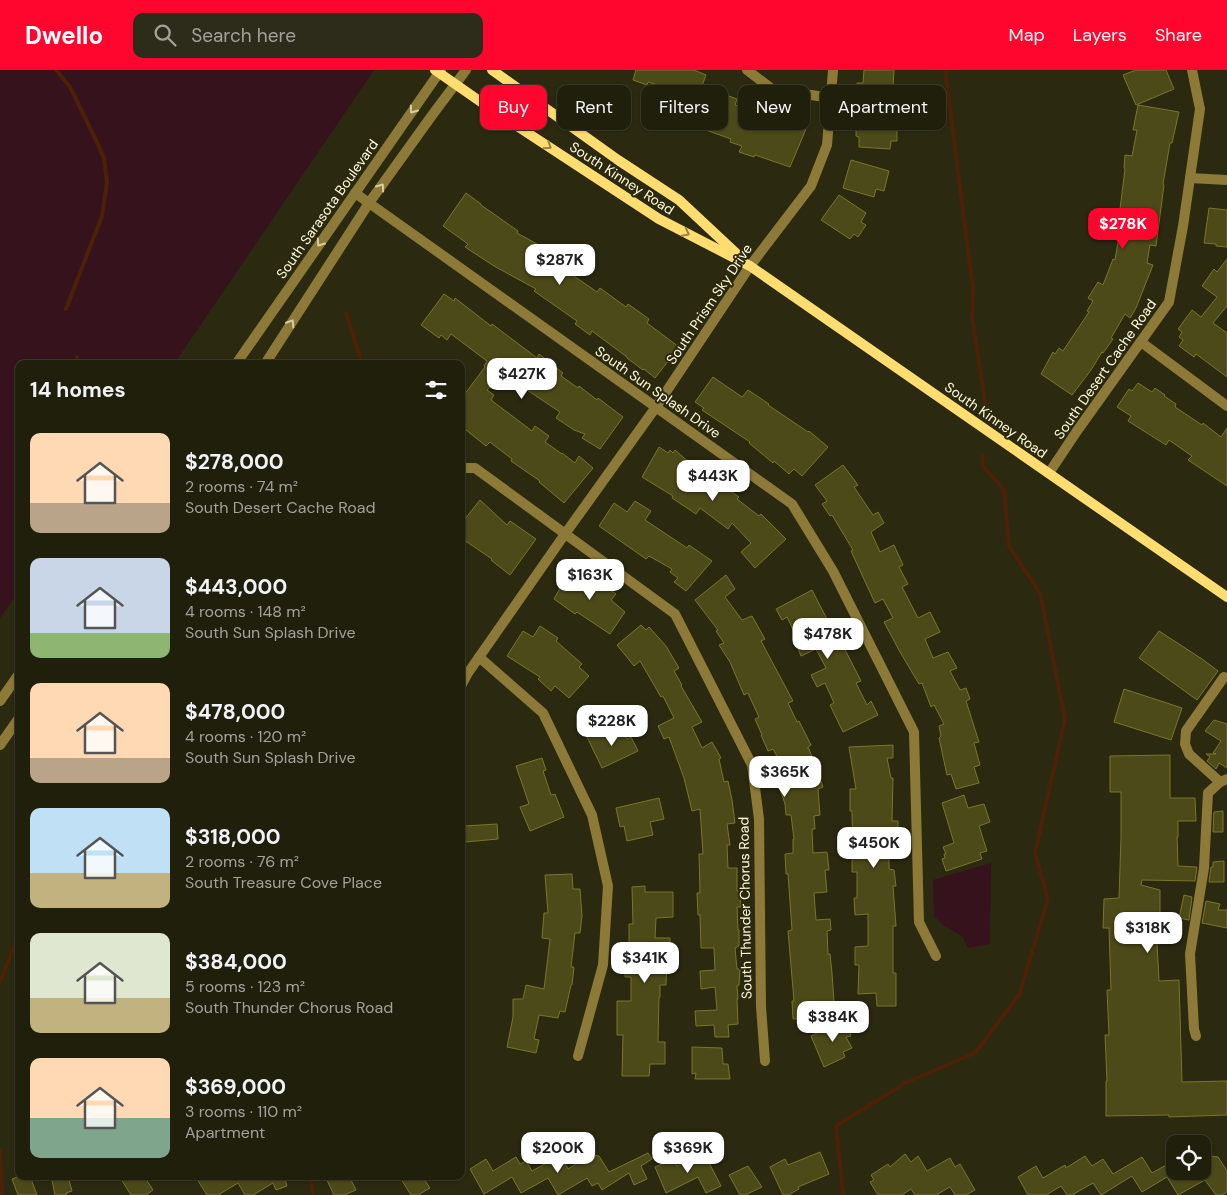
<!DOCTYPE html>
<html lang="en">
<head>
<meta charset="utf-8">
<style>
	:root { --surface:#201f0c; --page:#2d2c1a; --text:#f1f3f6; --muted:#a2a29d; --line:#3d3d2d; --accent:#ff062f }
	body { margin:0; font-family:"DM Sans",sans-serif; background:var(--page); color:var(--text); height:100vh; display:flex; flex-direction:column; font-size:19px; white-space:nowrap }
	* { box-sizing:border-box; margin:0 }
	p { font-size:16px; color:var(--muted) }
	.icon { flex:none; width:28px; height:28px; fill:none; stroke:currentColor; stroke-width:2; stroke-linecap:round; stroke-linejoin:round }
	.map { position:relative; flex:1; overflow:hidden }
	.side { position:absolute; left:15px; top:290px; width:450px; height:820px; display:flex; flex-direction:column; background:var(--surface); border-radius:10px; box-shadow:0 1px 4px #0004,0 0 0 1px var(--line) }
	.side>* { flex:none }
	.banner { position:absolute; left:480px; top:15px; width:475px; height:45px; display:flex; gap:10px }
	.buttons { position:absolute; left:1166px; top:1065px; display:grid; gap:10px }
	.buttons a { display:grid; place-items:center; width:45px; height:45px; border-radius:10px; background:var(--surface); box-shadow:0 1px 4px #0004,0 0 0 1px var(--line); font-size:25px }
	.price { position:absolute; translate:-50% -42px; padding:0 11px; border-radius:10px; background:#fff; color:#222; font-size:16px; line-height:32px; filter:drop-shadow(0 1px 2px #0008) }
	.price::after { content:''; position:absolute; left:50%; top:30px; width:15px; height:11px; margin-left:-8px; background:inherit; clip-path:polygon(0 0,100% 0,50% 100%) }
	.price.active { background:var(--accent); color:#fff }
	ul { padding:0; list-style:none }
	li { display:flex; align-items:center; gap:15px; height:125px; padding:0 15px }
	li span { display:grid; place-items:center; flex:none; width:140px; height:100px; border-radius:10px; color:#555 }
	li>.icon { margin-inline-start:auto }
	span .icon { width:60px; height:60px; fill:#fffc; stroke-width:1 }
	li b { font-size:21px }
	h2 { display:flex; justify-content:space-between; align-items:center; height:60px; padding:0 15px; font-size:21px }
	.tag { padding:0 18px; border-radius:10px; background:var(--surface); box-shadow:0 1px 4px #0004,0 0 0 1px var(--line); font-size:18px; line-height:45px }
	.tag.active { background:var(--accent); color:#fff }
	header { display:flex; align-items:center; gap:30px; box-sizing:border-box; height:70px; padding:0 25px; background:var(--accent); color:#fff }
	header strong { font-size:24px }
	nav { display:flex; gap:28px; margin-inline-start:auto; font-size:18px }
	.search { width:350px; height:45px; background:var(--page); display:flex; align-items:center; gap:12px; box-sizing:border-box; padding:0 18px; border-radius:10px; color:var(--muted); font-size:19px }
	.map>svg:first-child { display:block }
	.green { fill:#36121d }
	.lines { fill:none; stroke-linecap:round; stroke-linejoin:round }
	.stream { stroke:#4c2108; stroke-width:4 }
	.building { fill:#4d4a1a; stroke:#7b752b }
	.minor { stroke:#8d7a38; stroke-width:10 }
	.tertiary { stroke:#8d7a38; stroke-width:10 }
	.secondary { stroke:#ffdd71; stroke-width:10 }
	.oneway { stroke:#d7cda1 }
	.oneway2 { stroke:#958340 }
	.labels { text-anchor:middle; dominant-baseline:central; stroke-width:4; stroke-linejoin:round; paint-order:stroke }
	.street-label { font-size:14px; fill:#fff9da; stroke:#2b2910 }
</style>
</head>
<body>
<header>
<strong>Dwello</strong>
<div class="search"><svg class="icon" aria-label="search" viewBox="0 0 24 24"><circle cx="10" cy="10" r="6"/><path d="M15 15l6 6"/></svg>Search here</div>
<nav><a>Map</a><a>Layers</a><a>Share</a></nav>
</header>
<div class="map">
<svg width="1227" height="1125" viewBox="0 0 1227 1125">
	<rect width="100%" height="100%" fill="#2b2910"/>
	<g class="green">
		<polygon points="0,0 374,0 174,294 19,294 19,521 0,548"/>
		<polygon points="991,793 990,874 968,878 962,866 944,856 934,846 933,810"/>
	</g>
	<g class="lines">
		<g class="stream">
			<polyline points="56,0 70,17 96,70 104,88 107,112 102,146 66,239"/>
			<polyline points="945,0 973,219 972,247 985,332"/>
			<polyline points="346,243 362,294"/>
			<polyline points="77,287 78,294"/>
			<polyline points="0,912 19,864"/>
			<polyline points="0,1080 2,1125"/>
			<polyline points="310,1106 313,1125"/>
			<polyline points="843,1125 836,1056 905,1013 975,983 1019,925 1048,829 1035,783 1065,649 1040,523 1009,476 1004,420 982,395 983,386"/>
		</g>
	</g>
	<g class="building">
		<polygon points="636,0 694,0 706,5 702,16 737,29 735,35 806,59 790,97 755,85 754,87 739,82 742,76 730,72 731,69 703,59 705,54 696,51 697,48 662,36 667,18 648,12 647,15 633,10"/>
		<polygon points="864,0 894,0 891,50 897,50 897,71 891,71 890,79 859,77 859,67 856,66 857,13 863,13"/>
		<polygon points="1136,0 1166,0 1174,19 1136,35 1123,5"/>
		<polygon points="1138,35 1179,42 1172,73 1170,73 1163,114 1164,115 1156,176 1150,175 1147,193 1153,195 1136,238 1130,248 1125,244 1111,268 1113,269 1103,283 1102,282 1091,300 1072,325 1041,304 1053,282 1055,284 1059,278 1063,281 1089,242 1087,241 1093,231 1088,228 1098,212 1103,215 1113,189 1115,190 1119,166 1114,165 1116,147 1119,147 1125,99 1124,98 1125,85 1132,86 1137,60 1133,60"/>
		<polygon points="851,90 889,101 884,121 876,119 874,127 843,118"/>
		<polygon points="466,123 481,134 481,135 518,161 517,163 546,179 575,199 571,204 597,222 600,218 626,237 628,234 649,249 647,253 679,277 655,308 644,299 643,300 627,288 627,287 592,261 590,265 575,254 577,251 534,221 536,219 494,196 465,177 468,174 443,156"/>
		<polygon points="839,125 866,143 861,152 866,155 858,167 854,164 850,169 821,150"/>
		<polygon points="1209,138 1227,140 1227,177 1216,176 1216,174 1204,173"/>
		<polygon points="1227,189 1227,236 1213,253 1227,263 1227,307 1196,284 1194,287 1179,276 1183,270 1179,267 1182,262 1178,259 1192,240 1201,247 1217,227 1202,216 1214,199 1217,202"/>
		<polygon points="444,224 454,231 455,228 491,256 492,254 537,288 539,284 563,303 561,306 578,318 579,316 597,330 598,328 623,347 600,379 582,368 585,364 574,360 556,348 560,342 521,316 522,315 504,304 487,320 494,325 491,330 532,361 535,356 549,366 545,372 562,384 562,383 575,393 579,386 593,398 564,433 539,412 540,411 511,391 512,389 490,372 486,376 461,356 461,329 485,297 484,296 487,291 451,264 447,270 441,265 439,268 421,255"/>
		<polygon points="713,307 742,327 748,320 769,334 768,335 808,362 809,361 828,377 802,406 794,399 789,404 774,391 773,393 749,373 750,372 702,340 704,338 695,332"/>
		<polygon points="1138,313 1152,322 1155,318 1165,325 1164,326 1176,334 1175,337 1202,355 1203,353 1221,367 1227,358 1227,416 1188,390 1192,386 1169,370 1166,375 1128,351 1131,346 1117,337 1129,319 1132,321"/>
		<polygon points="659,377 668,383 670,380 673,383 675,380 691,394 739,427 737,429 759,446 761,444 786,469 755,498 741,482 751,473 732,453 728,459 700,438 696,444 672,428 673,426 642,407"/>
		<polygon points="843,395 858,415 854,417 873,445 878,442 884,453 871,462 880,482 894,475 903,495 899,497 908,514 902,517 918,548 930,542 940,562 925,569 933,588 948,582 957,598 950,601 960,620 966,618 970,629 966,631 979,672 974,673 980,695 974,697 979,713 956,719 951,704 947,705 939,668 941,666 939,656 944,654 934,635 931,637 922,613 919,614 900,582 884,552 893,548 883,529 875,533 851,481 853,480 832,445 830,446 822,434 827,431 815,415"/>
		<polygon points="480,430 507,455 510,451 536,469 510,505 491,490 492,489 461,468 461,454"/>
		<polygon points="635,431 651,441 645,450 687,478 689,475 712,491 686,521 674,512 678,508 670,502 672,499 649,486 646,489 599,456 614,433 627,442"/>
		<polygon points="569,502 580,509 585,504 616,524 611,530 625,542 610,564 577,542 575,544 554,529"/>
		<polygon points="726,505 735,519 725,527 742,550 752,546 765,569 761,571 793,631 788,633 797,652 799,651 811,675 808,677 808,679 809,679 823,717 818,719 820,745 814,746 815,759 812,759 813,783 827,782 829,800 825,800 827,822 814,823 816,850 830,849 831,860 827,861 828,884 830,884 832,903 835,946 793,949 792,931 794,931 788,861 792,860 788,804 786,804 785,784 793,783 793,769 794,769 791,745 786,745 785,734 778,713 785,710 782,702 785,701 773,679 768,681 761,665 762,665 755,649 759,647 748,623 744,625 730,592 719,575 724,573 716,561 718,560 695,530"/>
		<polygon points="812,520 828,551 830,550 861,611 856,613 867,635 871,631 878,645 843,662 830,635 834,633 825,613 817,617 811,605 826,598 816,579 801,586 794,568 796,566 787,547 782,550 776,539"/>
		<polygon points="641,555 646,560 649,557 666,576 679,598 674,601 682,615 681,616 702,652 692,657 702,678 712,672 721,688 719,689 724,712 728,711 732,730 735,753 727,754 730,775 727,775 728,798 737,798 737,821 740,821 741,837 737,837 738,860 739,860 739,876 735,878 737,899 740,899 739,915 737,916 738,929 737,929 738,954 728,955 729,967 715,967 714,955 696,956 695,941 717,940 715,917 701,919 700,901 715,900 714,878 701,878 700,845 698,845 697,823 700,823 699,784 703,784 700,739 692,741 684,708 669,667 664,669 658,656 674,648 663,626 661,627 640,591 634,596 617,575"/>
		<polygon points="540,556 558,568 556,571 582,594 579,597 589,606 569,628 555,616 551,621 538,609 540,607 507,586 523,561 533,567"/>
		<polygon points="1159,561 1202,589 1218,601 1197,630 1139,588"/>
		<polygon points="1124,619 1182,638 1171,670 1114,652"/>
		<polygon points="1214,650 1227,654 1227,698 1219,693 1216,699 1207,691 1210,687 1206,684 1216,684 1213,683 1221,671 1205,661"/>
		<polygon points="622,657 627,669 631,667 638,681 602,698 587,667 600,661 602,666"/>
		<polygon points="893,675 893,688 887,688 891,708 893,708 892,751 898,751 898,765 890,765 890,777 889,777 889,799 894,800 896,816 893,816 896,856 893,856 893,903 896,903 896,936 877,936 876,923 858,924 859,895 855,895 855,877 868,876 868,844 855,845 854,828 857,828 857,802 852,802 852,790 853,790 852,741 850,741 850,719 856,719 849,677"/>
		<polygon points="1170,685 1170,728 1195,728 1196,751 1178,751 1178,767 1177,767 1178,796 1197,797 1195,811 1142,810 1141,815 1160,820 1160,874 1157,873 1159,911 1179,910 1182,1012 1227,1011 1227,1045 1169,1047 1169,1045 1106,1046 1106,1011 1107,1011 1105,965 1109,965 1107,920 1111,920 1109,858 1103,858 1104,829 1119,828 1121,767 1121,722 1110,722 1110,686"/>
		<polygon points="542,688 546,700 543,701 551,725 555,724 564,747 530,761 520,737 529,734 516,696"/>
		<polygon points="964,725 968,738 984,734 990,752 979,756 987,781 980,783 982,789 946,801 942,789 945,788 944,784 946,784 943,777 954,773 942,733"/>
		<polygon points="659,728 664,749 650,752 653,765 627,771 624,756 620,757 616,738"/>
		<polygon points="1223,741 1223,762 1213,762 1214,742"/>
		<polygon points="497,754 498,769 465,772 464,756"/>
		<polygon points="1224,791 1224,812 1209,812 1211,797 1213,797 1213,792"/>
		<polygon points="572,804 573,819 580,819 582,846 580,863 575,863 571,897 574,897 572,915 571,915 565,942 560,941 558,948 539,945 534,969 539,970 536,983 507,977 513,947 513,929 523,929 526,915 544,919 550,869 542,868 544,843 548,843 545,805"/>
		<polygon points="645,816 645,822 673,822 673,847 656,848 655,868 670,868 670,889 667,889 666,915 660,915 660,927 659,927 658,972 665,972 665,994 650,994 649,1006 622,1006 623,965 617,965 617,931 631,931 631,907 625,907 625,893 629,893 629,854 633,854 632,817"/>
		<polygon points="1184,825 1192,827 1189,850 1179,848"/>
		<polygon points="1206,831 1220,834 1218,840 1227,840 1227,858 1202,853"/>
		<polygon points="845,949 851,966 846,967 852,978 843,982 845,987 824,997 811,966"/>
		<polygon points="692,977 722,978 723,994 728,994 730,1009 695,1009 696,1003 692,1004"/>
		<polygon points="820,1082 829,1104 798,1117 799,1119 788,1125 783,1125 770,1097 785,1089 788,1095"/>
		<polygon points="648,1083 652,1089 641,1096 647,1109 634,1115 629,1103 602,1120 598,1113 592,1116 587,1108 558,1125 548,1108 521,1123 512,1107 484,1124 470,1099 486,1089 493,1101 516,1087 520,1094 526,1091 532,1101 561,1085 568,1099 590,1085 599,1086 609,1102"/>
		<polygon points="704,1083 721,1116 706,1123 698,1107 666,1123 655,1097 673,1089 677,1096"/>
		<polygon points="905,1084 911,1092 918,1086 927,1101 950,1088 955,1097 960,1094 975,1120 966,1125 955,1125 950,1117 936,1125 915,1125 911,1119 902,1125 878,1125 870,1112 874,1110 871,1105 888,1094 890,1097"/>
		<polygon points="1085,1086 1092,1096 1103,1089 1113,1104 1142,1087 1152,1103 1175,1090 1175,1101 1202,1101 1202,1091 1210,1086 1218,1087 1227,1101 1227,1122 1222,1125 1216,1125 1205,1110 1178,1125 1167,1107 1142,1122 1132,1106 1101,1125 1093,1113 1072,1125 1067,1125 1061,1116 1046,1125 1028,1125 1018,1107 1036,1096 1043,1108 1065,1095 1066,1098"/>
		<polygon points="748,1096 762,1117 745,1125 740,1125 729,1105"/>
		<polygon points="20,1106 30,1106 37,1125 18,1125 12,1109"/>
		<polygon points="51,1106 68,1106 72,1121 66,1123 67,1125 55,1125"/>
		<polygon points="119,1106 144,1106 153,1120 146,1125 131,1125"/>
		<polygon points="195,1106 284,1106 287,1116 276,1120 273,1113 253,1125 245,1125 238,1113 218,1125 207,1125"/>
		<polygon points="325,1106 349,1106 356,1120 344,1125 334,1125"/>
		<polygon points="399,1106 422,1106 430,1118 418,1125 411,1125"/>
	</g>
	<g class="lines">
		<g class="minor">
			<polyline points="747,0 772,19 831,28"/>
			<polyline points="1190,108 1227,110"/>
			<polyline points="355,123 792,434 833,501 914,662 919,852 936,886"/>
			<polyline points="1141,272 1227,336"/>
			<polyline points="461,398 475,398 675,544 752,695 759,749 761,937 765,991"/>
			<polyline points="1049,403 1077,361 1169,232 1183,156 1200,39 1192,0"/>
			<polyline points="479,587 543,643 592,745 608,816 603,895 578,986"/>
			<polyline points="461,616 468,603 565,464 656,337 750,196 811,116 827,75 833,0"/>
			<polyline points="1220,712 1189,684 1185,674 1186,661 1224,607"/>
			<polyline points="1196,966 1194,959 1190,884 1204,798 1208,723 1220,712 1227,709"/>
		</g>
		<g class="tertiary">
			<polyline points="236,294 441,0"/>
			<polyline points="265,294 369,133 433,44 466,0"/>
			<polyline points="0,631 19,604"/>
			<polyline points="0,675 19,648"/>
		</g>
		<g class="secondary">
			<polyline points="435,0 491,39 659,149 750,196 1227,527"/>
			<polyline points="492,0 618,90 679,130 740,187"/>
		</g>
	</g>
	<defs><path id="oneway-chevron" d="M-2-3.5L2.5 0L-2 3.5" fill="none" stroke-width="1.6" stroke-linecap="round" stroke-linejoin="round" transform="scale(1.25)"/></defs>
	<g class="oneway">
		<use href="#oneway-chevron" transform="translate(413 40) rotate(125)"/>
		<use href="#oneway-chevron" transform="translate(381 117) rotate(-55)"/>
		<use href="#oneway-chevron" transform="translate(320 173) rotate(125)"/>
		<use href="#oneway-chevron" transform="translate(291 253) rotate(-57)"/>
	</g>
	<g class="oneway2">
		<use href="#oneway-chevron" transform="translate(548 76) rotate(33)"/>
		<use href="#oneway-chevron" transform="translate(686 163) rotate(27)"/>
	</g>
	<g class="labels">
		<g class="street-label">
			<text transform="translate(622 108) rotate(33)">South Kinney Road</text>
			<text transform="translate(327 139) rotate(-55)">South Sarasota Boulevard</text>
			<text transform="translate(709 234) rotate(-56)">South Prism Sky Drive</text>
			<text transform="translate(1105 299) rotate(-55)">South Desert Cache Road</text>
			<text transform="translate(658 322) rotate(35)">South Sun Splash Drive</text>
			<text transform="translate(996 350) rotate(35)">South Kinney Road</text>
			<text transform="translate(745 838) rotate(-91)">South Thunder Chorus Road</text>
		</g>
	</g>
</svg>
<div class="buttons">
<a><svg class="icon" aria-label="locate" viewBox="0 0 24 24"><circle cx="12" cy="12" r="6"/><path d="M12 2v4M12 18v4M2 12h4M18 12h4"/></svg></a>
</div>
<b class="price active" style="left:1123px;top:180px">$278K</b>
<b class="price" style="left:560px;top:216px">$287K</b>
<b class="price" style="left:522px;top:330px">$427K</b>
<b class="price" style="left:713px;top:432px">$443K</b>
<b class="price" style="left:590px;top:531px">$163K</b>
<b class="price" style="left:828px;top:590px">$478K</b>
<b class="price" style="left:612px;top:677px">$228K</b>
<b class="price" style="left:785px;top:728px">$365K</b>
<b class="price" style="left:874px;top:799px">$450K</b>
<b class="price" style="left:1148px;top:884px">$318K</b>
<b class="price" style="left:645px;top:914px">$341K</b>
<b class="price" style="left:833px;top:973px">$384K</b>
<b class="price" style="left:558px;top:1104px">$200K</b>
<b class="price" style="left:688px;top:1104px">$369K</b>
<div class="banner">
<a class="tag active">Buy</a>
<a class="tag">Rent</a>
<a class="tag">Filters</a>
<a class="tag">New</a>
<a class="tag">Apartment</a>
</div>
<section class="side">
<h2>14 homes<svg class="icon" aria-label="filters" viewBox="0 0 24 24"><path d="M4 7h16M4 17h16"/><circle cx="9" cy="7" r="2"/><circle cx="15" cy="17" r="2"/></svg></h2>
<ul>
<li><span style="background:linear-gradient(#ffd9b3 70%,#b9a48a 0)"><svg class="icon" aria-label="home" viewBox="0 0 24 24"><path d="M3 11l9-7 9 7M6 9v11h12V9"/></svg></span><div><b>$278,000</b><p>2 rooms · 74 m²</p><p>South Desert Cache Road</p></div></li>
<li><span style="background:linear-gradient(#c9d6e8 75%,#8fb573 0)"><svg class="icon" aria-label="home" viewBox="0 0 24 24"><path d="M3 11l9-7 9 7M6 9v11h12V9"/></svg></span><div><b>$443,000</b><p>4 rooms · 148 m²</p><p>South Sun Splash Drive</p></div></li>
<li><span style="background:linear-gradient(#ffd9b3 75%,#b9a48a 0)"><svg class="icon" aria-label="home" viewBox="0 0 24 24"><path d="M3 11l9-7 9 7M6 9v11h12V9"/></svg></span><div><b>$478,000</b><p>4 rooms · 120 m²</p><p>South Sun Splash Drive</p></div></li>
<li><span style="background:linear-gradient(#bfe0f5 65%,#c2b280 0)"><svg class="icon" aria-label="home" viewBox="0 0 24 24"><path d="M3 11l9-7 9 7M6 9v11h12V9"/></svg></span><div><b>$318,000</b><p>2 rooms · 76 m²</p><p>South Treasure Cove Place</p></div></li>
<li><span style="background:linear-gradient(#dfe7d0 65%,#c2b280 0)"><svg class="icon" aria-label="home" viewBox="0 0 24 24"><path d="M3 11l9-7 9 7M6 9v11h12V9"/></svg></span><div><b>$384,000</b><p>5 rooms · 123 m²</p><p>South Thunder Chorus Road</p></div></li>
<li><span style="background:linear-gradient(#ffd9b3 60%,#7fa58c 0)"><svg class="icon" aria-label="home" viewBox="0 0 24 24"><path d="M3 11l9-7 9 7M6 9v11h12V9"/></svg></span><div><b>$369,000</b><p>3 rooms · 110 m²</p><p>Apartment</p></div></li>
</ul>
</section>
</div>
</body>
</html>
